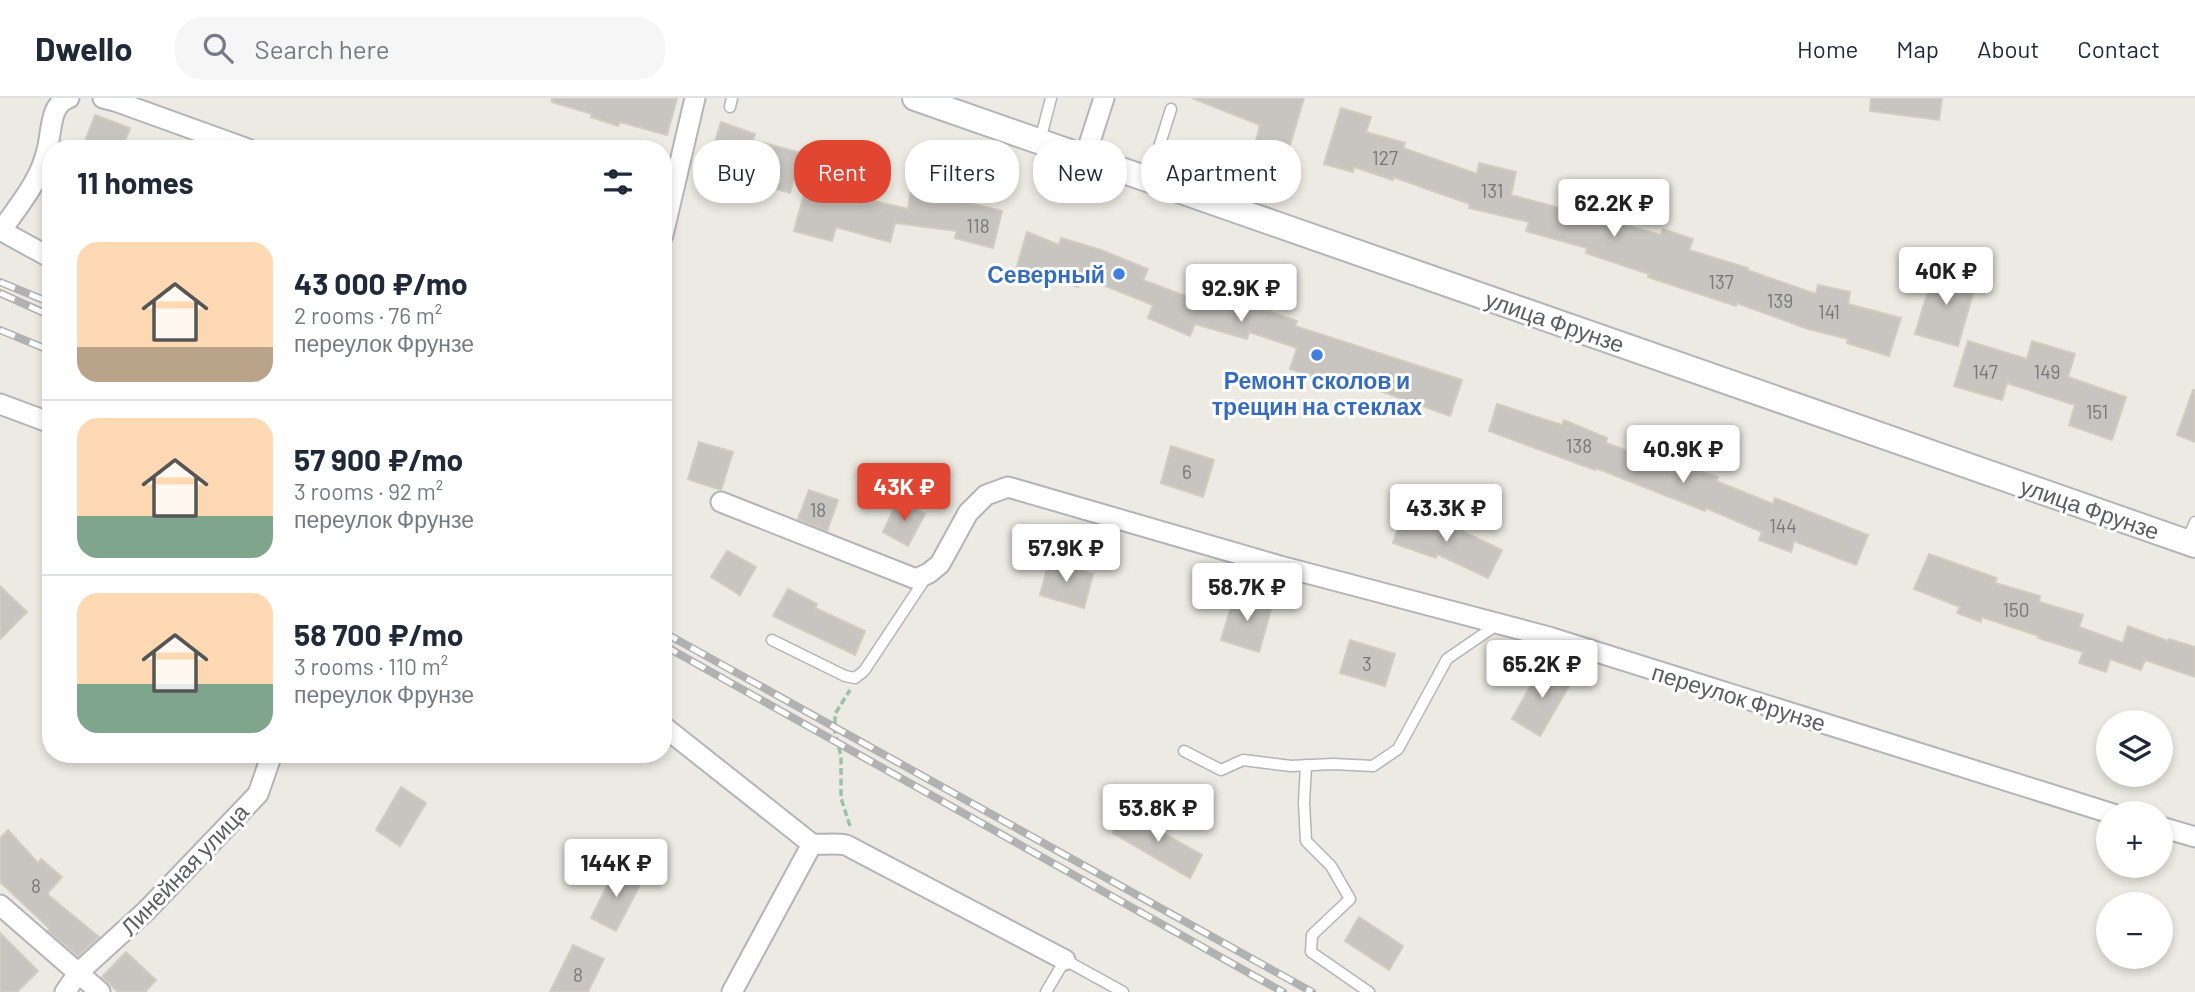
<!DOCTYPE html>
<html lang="en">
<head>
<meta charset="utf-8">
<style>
	:root { --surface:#fff; --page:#f6f6f7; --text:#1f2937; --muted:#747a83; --line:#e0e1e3; --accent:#e14633 }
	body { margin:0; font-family:Barlow,sans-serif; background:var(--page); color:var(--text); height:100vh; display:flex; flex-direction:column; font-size:26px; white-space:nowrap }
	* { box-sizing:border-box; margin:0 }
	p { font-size:23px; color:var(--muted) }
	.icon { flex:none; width:38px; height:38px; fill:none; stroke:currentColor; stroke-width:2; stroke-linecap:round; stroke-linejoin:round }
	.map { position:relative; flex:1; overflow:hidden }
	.details { position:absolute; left:42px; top:42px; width:630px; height:623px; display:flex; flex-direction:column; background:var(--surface); border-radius:28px; box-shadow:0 4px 10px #0003 }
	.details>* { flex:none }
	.guide { position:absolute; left:693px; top:42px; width:665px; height:63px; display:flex; gap:14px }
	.buttons { position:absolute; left:2096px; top:612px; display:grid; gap:14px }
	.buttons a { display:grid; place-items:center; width:77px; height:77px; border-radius:50%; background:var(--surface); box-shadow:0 4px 10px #0003; font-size:35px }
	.price { position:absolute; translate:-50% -60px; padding:0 16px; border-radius:7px; background:#fff; color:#222; font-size:23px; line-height:46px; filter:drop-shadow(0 2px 4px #0008) }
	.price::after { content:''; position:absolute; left:50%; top:42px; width:21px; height:16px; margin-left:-10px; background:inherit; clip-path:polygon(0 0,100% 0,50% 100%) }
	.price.current { background:var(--accent); color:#fff }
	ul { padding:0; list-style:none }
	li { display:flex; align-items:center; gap:21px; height:175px; padding:0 35px }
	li+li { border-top:2px solid var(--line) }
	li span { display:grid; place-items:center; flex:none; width:196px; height:140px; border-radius:21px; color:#555 }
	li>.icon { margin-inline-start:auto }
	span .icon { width:84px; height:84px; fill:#fffc; stroke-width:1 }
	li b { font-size:30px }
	h2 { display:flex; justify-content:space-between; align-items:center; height:84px; padding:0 35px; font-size:30px }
	.pill { padding:0 24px; border-radius:28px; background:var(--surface); box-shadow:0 4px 10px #0003; font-size:24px; line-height:63px }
	.pill.current { background:var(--accent); color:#fff }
	header { display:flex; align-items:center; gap:42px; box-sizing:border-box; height:98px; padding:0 35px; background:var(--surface); border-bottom:2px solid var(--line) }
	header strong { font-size:33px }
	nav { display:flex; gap:38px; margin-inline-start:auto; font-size:24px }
	.search { width:490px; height:63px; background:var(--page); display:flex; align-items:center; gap:18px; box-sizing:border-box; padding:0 24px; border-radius:28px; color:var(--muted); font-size:26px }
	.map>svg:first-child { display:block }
	.building { fill:#c8c4bf; stroke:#d1ccc0; stroke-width:2 }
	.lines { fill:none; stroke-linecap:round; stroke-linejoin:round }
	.service-casing { stroke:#b2b4b9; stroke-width:13 }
	.minor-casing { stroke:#b2b4b9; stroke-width:23 }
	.tertiary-casing { stroke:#b2b4b9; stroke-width:28 }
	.path { stroke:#99c3a6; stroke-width:3.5; stroke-dasharray:7 3.5; stroke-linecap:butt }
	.service { stroke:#fff; stroke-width:10 }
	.minor { stroke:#fff; stroke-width:19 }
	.tertiary { stroke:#fff; stroke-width:24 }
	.rail-casing { stroke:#b1b1b2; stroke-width:8 }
	.rail { stroke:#fff; stroke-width:5; stroke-dasharray:16; stroke-linecap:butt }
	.shop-dot { fill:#3f7fe0; stroke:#fff; stroke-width:2.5 }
	.labels { text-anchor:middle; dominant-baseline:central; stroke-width:6; stroke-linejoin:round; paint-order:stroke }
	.number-label { font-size:19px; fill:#767779 }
	.shop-label { font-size:23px; font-weight:bold; fill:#366cbe; stroke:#fff; text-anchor:end }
	.street-label { font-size:23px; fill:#5a5d62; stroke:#fff }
</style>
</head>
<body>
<header>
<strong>Dwello</strong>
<div class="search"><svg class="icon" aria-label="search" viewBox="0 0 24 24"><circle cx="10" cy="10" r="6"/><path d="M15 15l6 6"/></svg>Search here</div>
<nav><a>Home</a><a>Map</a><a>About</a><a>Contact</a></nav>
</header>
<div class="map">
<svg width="2195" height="894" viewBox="0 0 2195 894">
	<rect width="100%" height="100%" fill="#eceae2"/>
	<g class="building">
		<polygon points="552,0 677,0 667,37 620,24 618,28 591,19 592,16 552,4"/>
		<polygon points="1192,0 1304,0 1288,54 1255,46 1260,27"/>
		<polygon points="1871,0 1942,0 1939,22 1870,13"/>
		<polygon points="1341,10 1371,19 1366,34 1405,45 1403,50 1477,76 1479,65 1516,74 1511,97 1661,137 1663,131 1693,141 1689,152 1748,170 1747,172 1816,196 1818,187 1850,194 1848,206 1901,220 1889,258 1847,245 1848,241 1808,231 1737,205 1736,208 1648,179 1649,176 1586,155 1587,150 1526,133 1529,124 1469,110 1470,106 1393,79 1393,82 1354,69 1353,74 1324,66"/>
		<polygon points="95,17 130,30 122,51 82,51"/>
		<polygon points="721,24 755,36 753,42 801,55 790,95 751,83 757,65 713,50"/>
		<polygon points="806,89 860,103 861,100 908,111 911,91 1002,113 993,150 955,140 957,133 895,125 890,144 836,129 832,143 794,133"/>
		<polygon points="1027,134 1059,147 1061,140 1101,152 1148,171 1143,182 1222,212 1225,200 1265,213 1266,212 1297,223 1295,228 1462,282 1450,318 1333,276 1330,285 1290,271 1297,250 1249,234 1247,241 1195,226 1190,238 1148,220 1153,207 1081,178 1078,189 1040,177 1038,182 1015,175"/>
		<polygon points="1935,170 1977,181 1958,248 1915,236"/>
		<polygon points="1968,243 2027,261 2032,243 2075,256 2068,279 2126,299 2112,342 2069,327 2075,307 2007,285 2002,302 1954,288"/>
		<polygon points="2193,292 2195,292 2195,344 2177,337"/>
		<polygon points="1497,306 1562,327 1564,322 1607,340 1606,345 1679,372 1681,367 1718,379 1716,383 1773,406 1775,400 1868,437 1856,467 1794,443 1791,454 1759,442 1762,434 1706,410 1705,413 1596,370 1595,372 1489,333"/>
		<polygon points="699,344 733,354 721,392 688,381"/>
		<polygon points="1171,348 1214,362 1203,399 1161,385"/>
		<polygon points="809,392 838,402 827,433 798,421"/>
		<polygon points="898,402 925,416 908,448 883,434"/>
		<polygon points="1404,413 1464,434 1502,452 1488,480 1437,456 1436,460 1393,445"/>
		<polygon points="727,453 756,469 740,497 711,479"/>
		<polygon points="1929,456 1997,480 1995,485 2040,498 2039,504 2083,517 2079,529 2123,545 2128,528 2168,543 2169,541 2195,549 2195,579 2145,562 2141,572 2110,561 2106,574 2079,565 2083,554 2038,540 2039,538 1982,519 1981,524 1957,515 1960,509 1914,491"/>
		<polygon points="1049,463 1093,476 1084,510 1040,497"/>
		<polygon points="0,488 27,514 0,541"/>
		<polygon points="788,491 817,506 815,510 865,533 855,557 773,518"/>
		<polygon points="1235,495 1272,508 1259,554 1221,542"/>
		<polygon points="1350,542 1395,556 1385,588 1340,575"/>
		<polygon points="1542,567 1572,583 1540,638 1512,621"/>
		<polygon points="401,689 426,705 400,748 376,732"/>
		<polygon points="1124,713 1202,757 1190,780 1113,735"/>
		<polygon points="8,732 38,765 41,761 62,779 47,796 99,839 78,858 48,833 50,831 0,784 0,740"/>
		<polygon points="616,770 642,783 616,833 591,820"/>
		<polygon points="1359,819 1403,848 1389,872 1345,843"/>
		<polygon points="0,835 38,873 17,894 0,894"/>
		<polygon points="573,847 604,861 588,894 550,894"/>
		<polygon points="126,854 156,882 145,894 118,894 102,879"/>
	</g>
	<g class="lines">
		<defs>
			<g id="service">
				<polyline points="730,9 732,0"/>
				<polyline points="1040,43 1051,0"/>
				<polyline points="1149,81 1171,11"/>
				<polyline points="2187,443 2195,424"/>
				<polyline points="772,542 845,578 855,580 864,573 925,481"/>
				<polyline points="1184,653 1221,672 1243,662 1291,668 1333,666 1373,668 1398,651 1447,561 1498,526"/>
				<polyline points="1306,667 1304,705 1306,743 1331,768 1350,801 1312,837 1311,854 1369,894"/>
				<polyline points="1046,894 1065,862 1123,894"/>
			</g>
			<g id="minor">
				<polyline points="103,0 115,3 248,51"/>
				<polyline points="1085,59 1104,0"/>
				<polyline points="0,132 51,160"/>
				<path d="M1,133C19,107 40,83 47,52C52,35 49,6 69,0"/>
				<polyline points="663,137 695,0"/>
				<polyline points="0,306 51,325"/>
				<polyline points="721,404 916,481 929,475 940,466 968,415 986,397 1008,389 1280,468 1549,539 2113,716"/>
				<path d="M663,628L812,746C824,747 834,745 846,747L1065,862"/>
				<polyline points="2161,729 2195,739"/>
				<polyline points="0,807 100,894"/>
				<polyline points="65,894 79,874 146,813 258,696 272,656"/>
				<polyline points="732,894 812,746"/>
			</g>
			<polyline id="tertiary" points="915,0 2195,447"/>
		</defs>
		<use href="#service" class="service-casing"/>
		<use href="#minor" class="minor-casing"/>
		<use href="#tertiary" class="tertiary-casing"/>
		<polyline class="path" points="850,728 841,700 841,658 835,635 835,616 850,592"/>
		<use href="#service" class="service"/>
		<use href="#minor" class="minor"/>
		<use href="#tertiary" class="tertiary"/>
		<defs>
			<g id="rail">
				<polyline points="0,184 51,205"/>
				<polyline points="0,195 51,218"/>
				<polyline points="0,232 51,253"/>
				<polyline points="663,534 1312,894"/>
				<polyline points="663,547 1283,894"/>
			</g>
		</defs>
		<use href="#rail" class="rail-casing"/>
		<use href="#rail" class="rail"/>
	</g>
	<g class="shop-dot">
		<circle cx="1119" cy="176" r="7"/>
		<circle cx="1317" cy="257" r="7"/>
	</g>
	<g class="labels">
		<g class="number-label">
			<text x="1385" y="59">127</text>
			<text x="1492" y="92">131</text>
			<text x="978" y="127">118</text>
			<text x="1721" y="183">137</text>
			<text x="1780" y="202">139</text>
			<text x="1829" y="213">141</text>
			<text x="1985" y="273">147</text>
			<text x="2047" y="273">149</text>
			<text x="2097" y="313">151</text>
			<text x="1579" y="347">138</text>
			<text x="1187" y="373">6</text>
			<text x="818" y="411">18</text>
			<text x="1783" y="427">144</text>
			<text x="2016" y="511">150</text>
			<text x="1367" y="565">3</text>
			<text x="36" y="787">8</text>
			<text x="578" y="876">8</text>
		</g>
		<g class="shop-label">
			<text x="1105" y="176">Северный</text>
			<text x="1317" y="282" text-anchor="middle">Ремонт сколов и<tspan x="1317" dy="26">трещин на стеклах</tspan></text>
		</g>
		<g class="street-label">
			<text transform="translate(1555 223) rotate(19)">улица Фрунзе</text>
			<text transform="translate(2090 410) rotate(19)">улица Фрунзе</text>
			<text transform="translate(1739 599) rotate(17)">переулок Фрунзе</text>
			<text transform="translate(184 771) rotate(-46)">Линейная улица</text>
		</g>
	</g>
</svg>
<div class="buttons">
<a><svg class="icon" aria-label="layers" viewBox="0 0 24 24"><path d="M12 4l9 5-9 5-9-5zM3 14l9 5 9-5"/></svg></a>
<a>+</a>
<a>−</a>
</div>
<b class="price" style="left:1614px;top:141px">62.2K ₽</b>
<b class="price" style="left:1946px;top:209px">40K ₽</b>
<b class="price" style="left:1241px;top:226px">92.9K ₽</b>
<b class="price" style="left:1683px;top:387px">40.9K ₽</b>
<b class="price current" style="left:904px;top:425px">43K ₽</b>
<b class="price" style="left:1446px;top:446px">43.3K ₽</b>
<b class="price" style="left:1066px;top:486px">57.9K ₽</b>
<b class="price" style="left:1247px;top:525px">58.7K ₽</b>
<b class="price" style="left:1542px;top:602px">65.2K ₽</b>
<b class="price" style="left:1158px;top:746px">53.8K ₽</b>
<b class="price" style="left:616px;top:801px">144K ₽</b>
<div class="guide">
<a class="pill">Buy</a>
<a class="pill current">Rent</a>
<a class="pill">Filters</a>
<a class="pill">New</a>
<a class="pill">Apartment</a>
</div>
<section class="details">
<h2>11 homes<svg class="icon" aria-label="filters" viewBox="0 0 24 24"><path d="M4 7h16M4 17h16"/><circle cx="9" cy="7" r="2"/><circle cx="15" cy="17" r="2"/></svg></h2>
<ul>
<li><span style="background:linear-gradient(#ffd9b3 75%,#b9a48a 0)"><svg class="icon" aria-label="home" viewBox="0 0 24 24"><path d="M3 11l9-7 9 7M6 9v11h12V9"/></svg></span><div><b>43 000 ₽/mo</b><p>2 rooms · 76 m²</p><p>переулок Фрунзе</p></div></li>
<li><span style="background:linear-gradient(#ffd9b3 70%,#7fa58c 0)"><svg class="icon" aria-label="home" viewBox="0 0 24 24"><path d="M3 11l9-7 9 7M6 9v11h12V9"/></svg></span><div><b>57 900 ₽/mo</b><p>3 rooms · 92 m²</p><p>переулок Фрунзе</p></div></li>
<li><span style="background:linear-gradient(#ffd9b3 65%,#7fa58c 0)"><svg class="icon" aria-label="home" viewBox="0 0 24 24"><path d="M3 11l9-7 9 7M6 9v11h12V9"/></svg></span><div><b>58 700 ₽/mo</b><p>3 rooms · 110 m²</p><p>переулок Фрунзе</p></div></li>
</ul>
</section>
</div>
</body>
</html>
